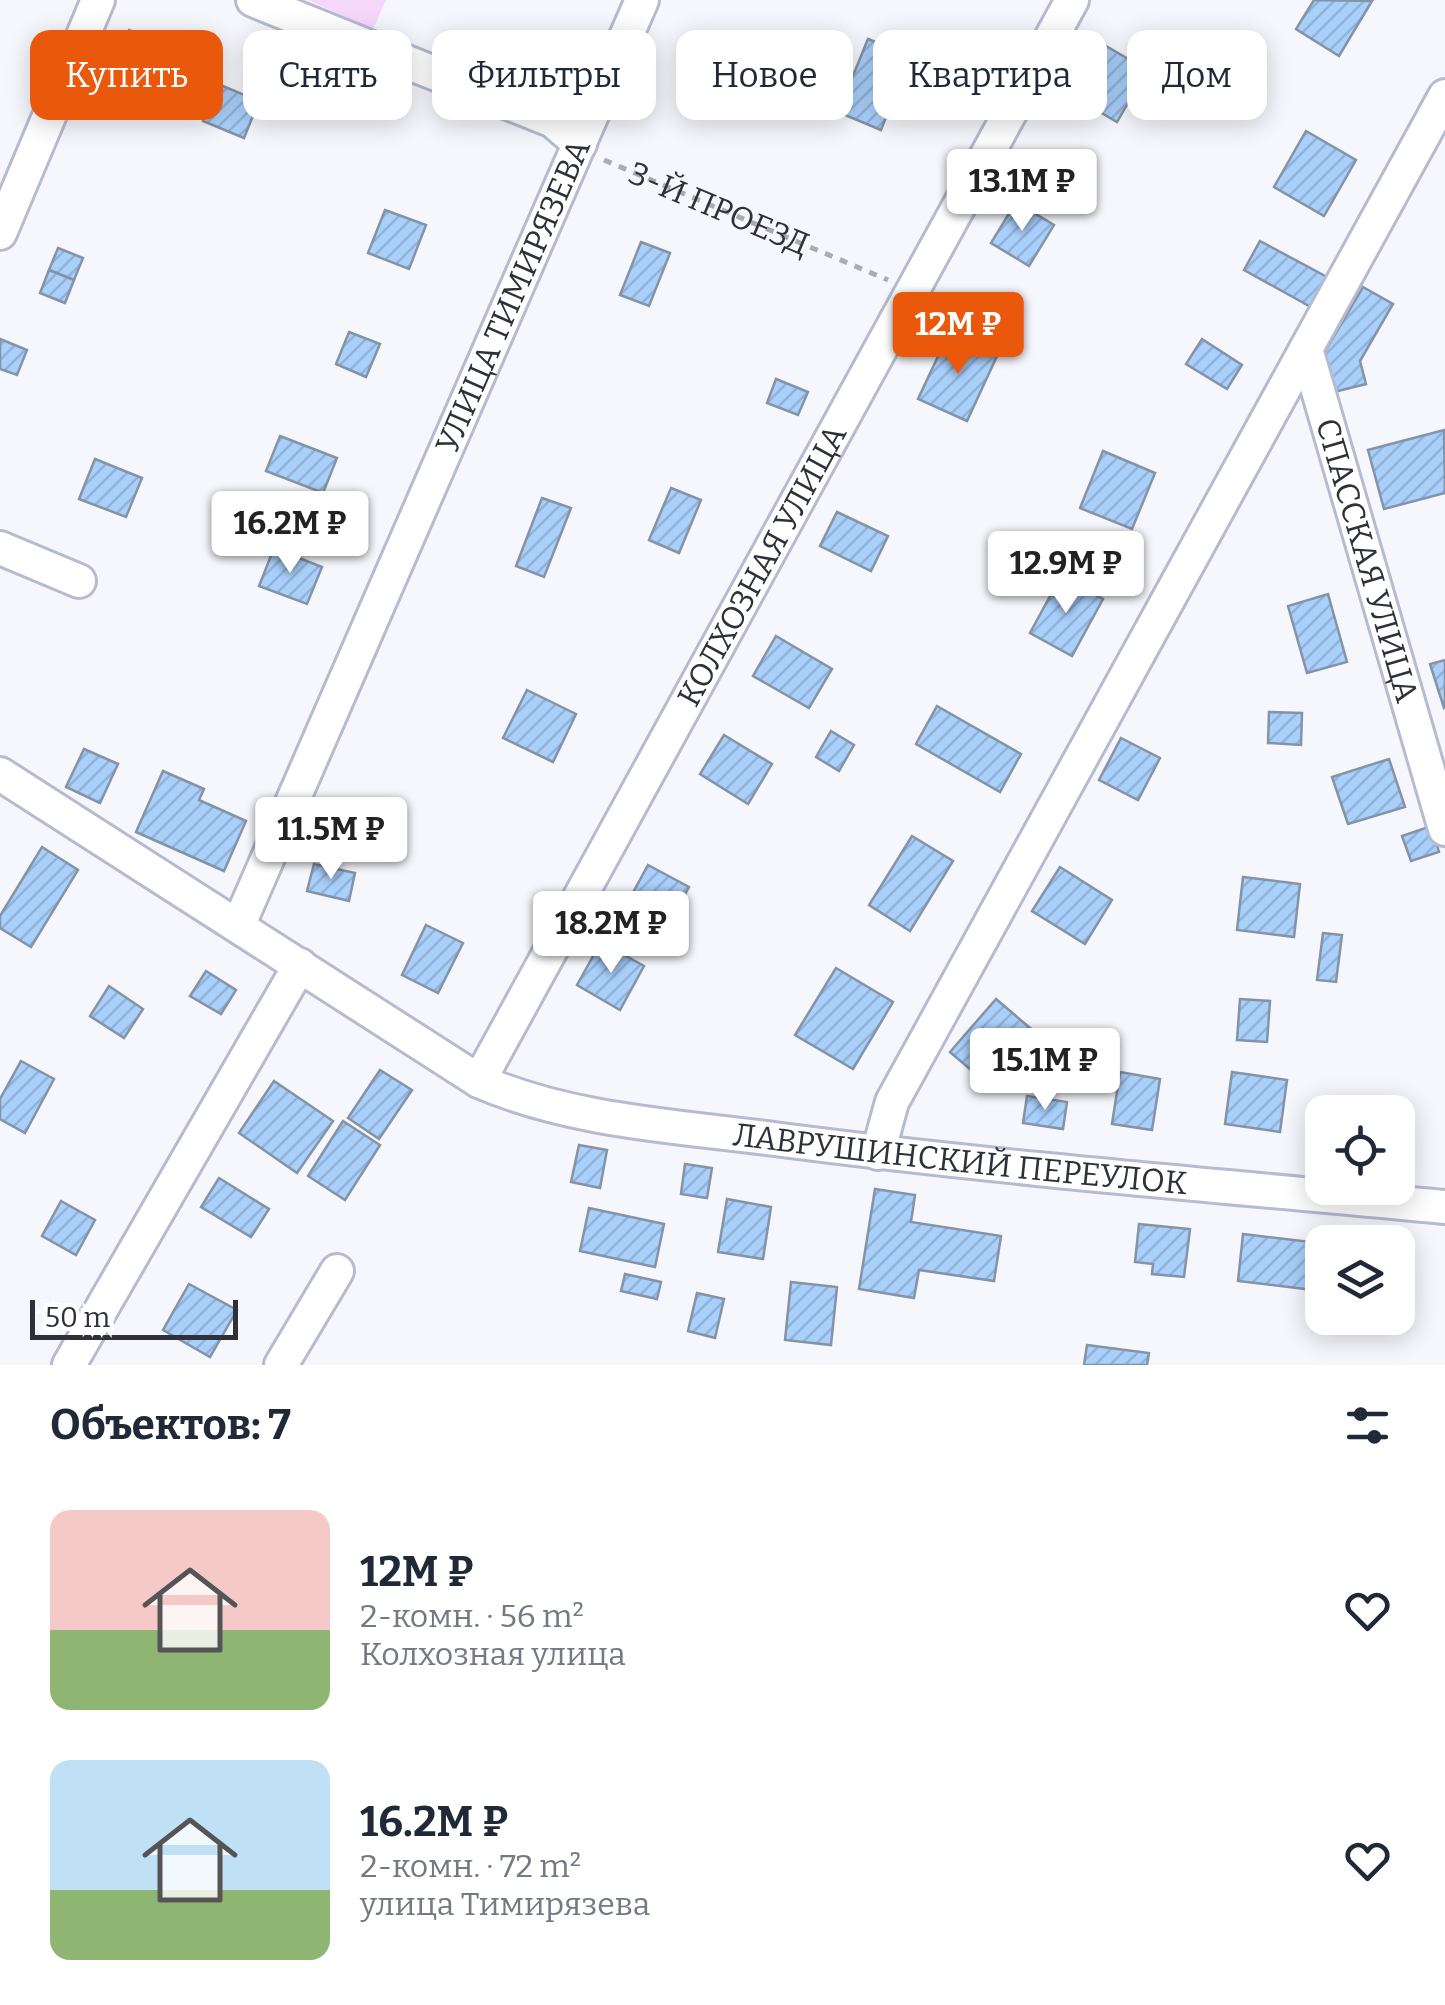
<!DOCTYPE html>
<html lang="ru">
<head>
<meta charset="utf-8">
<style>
	:root { --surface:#fff; --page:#f2f2f3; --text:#1f2937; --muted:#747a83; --accent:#ea580c }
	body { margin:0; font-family:Bitter,serif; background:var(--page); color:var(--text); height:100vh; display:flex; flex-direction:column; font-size:38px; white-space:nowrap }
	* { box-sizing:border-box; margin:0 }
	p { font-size:32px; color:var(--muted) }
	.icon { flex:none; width:55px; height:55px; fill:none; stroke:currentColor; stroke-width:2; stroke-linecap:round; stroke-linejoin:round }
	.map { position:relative; height:1365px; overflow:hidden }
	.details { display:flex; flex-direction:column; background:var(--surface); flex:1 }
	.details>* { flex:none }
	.hud { position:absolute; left:30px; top:30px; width:1385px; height:90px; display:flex; gap:20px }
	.fabs { position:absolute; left:1305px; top:1095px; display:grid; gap:20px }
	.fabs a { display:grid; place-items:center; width:110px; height:110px; border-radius:20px; background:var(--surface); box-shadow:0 5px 25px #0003; font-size:50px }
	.scale { position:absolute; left:30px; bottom:25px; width:208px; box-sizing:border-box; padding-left:10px; border:5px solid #2f313a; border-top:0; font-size:28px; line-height:35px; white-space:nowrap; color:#2f313a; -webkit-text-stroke:8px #fff; paint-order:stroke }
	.price { position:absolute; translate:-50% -85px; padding:0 22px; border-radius:10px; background:#fff; color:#222; font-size:32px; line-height:65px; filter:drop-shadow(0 2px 5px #0008) }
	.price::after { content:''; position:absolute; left:50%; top:60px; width:30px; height:22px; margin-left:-15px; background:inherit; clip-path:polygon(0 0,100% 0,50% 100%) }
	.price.active { background:var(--accent); color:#fff }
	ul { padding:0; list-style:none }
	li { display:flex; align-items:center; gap:30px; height:250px; padding:0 50px }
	li span { display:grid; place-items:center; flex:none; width:280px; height:200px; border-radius:20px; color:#555 }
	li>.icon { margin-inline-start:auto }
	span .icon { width:120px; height:120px; fill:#fffc; stroke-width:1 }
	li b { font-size:42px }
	h2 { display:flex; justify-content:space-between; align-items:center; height:120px; padding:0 50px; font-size:42px }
	.tag { padding:0 35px; border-radius:20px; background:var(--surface); box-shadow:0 5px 25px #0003; font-size:35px; line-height:90px }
	.tag.active { background:var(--accent); color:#fff }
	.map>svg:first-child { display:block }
	.green { fill:#f4d7fb }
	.building { fill:url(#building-hatch); stroke:#8493a5; stroke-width:2.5 }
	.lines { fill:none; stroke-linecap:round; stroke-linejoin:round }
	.minor-casing { stroke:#b6bbd1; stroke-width:38 }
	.path { stroke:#abacb2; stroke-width:5; stroke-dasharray:8 8; stroke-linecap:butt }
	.minor { stroke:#fff; stroke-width:32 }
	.labels { text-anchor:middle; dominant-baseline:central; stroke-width:10; stroke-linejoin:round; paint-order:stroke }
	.street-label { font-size:32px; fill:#2f313a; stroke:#fff }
</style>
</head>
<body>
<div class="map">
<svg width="1445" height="1365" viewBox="0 0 1445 1365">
	<defs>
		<pattern id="building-hatch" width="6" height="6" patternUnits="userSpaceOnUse" patternTransform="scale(2.5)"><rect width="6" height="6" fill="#a9cffb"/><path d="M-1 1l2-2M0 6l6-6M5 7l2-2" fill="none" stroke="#92b2d8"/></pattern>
	</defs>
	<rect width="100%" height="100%" fill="#f6f7fc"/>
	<polygon class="green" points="308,0 386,0 373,29"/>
	<g class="building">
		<polygon points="1314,0 1372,1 1339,56 1296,29"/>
		<polygon points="129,30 170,45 149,99 109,84"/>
		<polygon points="868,39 910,56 881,130 838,112"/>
		<polygon points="1101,43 1147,70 1117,122 1071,95"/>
		<polygon points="712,46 758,65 746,95 700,77"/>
		<polygon points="218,84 259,101 244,138 203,121"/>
		<polygon points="1306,131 1356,160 1324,216 1274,187"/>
		<polygon points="1016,202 1054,225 1029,266 991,243"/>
		<polygon points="385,210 426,225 409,269 368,253"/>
		<polygon points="1260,241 1327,277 1311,307 1244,270"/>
		<polygon points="641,242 670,253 649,306 620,295"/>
		<polygon points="58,248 83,258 74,280 49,270"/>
		<polygon points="49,270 74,280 65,303 40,293"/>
		<polygon points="1363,287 1393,304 1360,361 1366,384 1330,393 1321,358"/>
		<polygon points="349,332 380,344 366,377 336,364"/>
		<polygon points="949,333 997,356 967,421 918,399"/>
		<polygon points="0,339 27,350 17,375 0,369"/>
		<polygon points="1202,339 1242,365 1227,389 1186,364"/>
		<polygon points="776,379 808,392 798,415 767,403"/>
		<polygon points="1444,430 1445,493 1384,509 1368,450"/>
		<polygon points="280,436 337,458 323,493 266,471"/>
		<polygon points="1103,451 1155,473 1132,529 1080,508"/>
		<polygon points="95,459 142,478 126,517 79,499"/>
		<polygon points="671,488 701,500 679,553 649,540"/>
		<polygon points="542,498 571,508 544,577 516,566"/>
		<polygon points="837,512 888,536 871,571 820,546"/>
		<polygon points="274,548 322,567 307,604 259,586"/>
		<polygon points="1061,576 1103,599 1072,656 1030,633"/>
		<polygon points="1328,594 1347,662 1307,673 1288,606"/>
		<polygon points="776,636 832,669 809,708 753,676"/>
		<polygon points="1445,660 1445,707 1444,708 1430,664"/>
		<polygon points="527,690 576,714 553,762 503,738"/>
		<polygon points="937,706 1021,754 1000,792 916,744"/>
		<polygon points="1269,712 1302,713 1301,745 1268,743"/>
		<polygon points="831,731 854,745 839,771 816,757"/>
		<polygon points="724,735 772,764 748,804 700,774"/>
		<polygon points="1121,738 1160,758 1138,800 1099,780"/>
		<polygon points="84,749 118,764 100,803 66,787"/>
		<polygon points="1389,759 1405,807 1348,824 1332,777"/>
		<polygon points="163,771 204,789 199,800 246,821 224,871 136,832"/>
		<polygon points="1431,826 1439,852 1411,861 1402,836"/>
		<polygon points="912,836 953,861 910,931 869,905"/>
		<polygon points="42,847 78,870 31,947 0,928 0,916"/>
		<polygon points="314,864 355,873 349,901 307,891"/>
		<polygon points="648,865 689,887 670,923 629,900"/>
		<polygon points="1060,867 1112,900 1085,944 1032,911"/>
		<polygon points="1243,877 1300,884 1294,937 1237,930"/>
		<polygon points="426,925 463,943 438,993 402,975"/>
		<polygon points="1323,933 1342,935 1336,982 1317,980"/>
		<polygon points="601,942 644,966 620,1010 577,985"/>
		<polygon points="836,968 893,1002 853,1069 795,1035"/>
		<polygon points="206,971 236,990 221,1014 190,996"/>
		<polygon points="109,986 143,1009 124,1038 90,1016"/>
		<polygon points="996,999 1030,1028 984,1081 950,1052"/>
		<polygon points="1240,999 1270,1001 1267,1042 1237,1040"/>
		<polygon points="21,1061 54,1079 25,1133 0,1119 0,1099"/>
		<polygon points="380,1070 412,1090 379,1139 348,1118"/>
		<polygon points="1120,1072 1160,1079 1152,1130 1112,1124"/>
		<polygon points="1232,1072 1287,1080 1280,1132 1225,1124"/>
		<polygon points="274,1081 333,1121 297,1173 239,1133"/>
		<polygon points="1027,1096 1067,1102 1063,1129 1023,1123"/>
		<polygon points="343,1121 380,1145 345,1200 308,1176"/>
		<polygon points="579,1145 607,1150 600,1188 571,1182"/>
		<polygon points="685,1164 712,1168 707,1198 681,1194"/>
		<polygon points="219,1178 269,1209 251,1237 201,1207"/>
		<polygon points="875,1189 915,1195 911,1222 1001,1236 994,1281 919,1270 914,1298 859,1289"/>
		<polygon points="727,1199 771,1207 763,1259 718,1252"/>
		<polygon points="61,1201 95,1220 76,1255 42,1236"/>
		<polygon points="589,1208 664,1224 655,1267 580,1251"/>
		<polygon points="1139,1224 1190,1229 1184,1277 1152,1274 1153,1264 1135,1262"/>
		<polygon points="1243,1234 1320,1243 1314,1290 1238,1281"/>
		<polygon points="625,1274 661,1282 657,1299 621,1291"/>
		<polygon points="791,1282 837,1287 831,1345 785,1340"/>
		<polygon points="189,1284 237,1310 210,1357 163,1330"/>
		<polygon points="697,1293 724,1299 715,1338 688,1331"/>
		<polygon points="1087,1345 1149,1353 1147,1365 1084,1365"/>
	</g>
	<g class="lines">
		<defs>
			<g id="minor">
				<polyline points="253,0 553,121 580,144"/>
				<polyline points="0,233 98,0"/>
				<path id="s2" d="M1306,349L1445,829"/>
				<polyline points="0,548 79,581"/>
				<path id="s3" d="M0,774L479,1081C571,1121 675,1126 774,1139C997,1168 1221,1186 1445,1207"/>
				<path id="s4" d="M239,924L642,0"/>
				<path id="s5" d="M479,1081L1072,0"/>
				<polyline points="878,1153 892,1102 1445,96"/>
				<polyline points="69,1365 300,965"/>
				<polyline points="281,1365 337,1271"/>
			</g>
		</defs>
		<use href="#minor" class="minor-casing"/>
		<path class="path" id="s1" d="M604,160L888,280"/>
		<use href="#minor" class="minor"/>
	</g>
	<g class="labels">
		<g class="street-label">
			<text stroke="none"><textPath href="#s1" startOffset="125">3-Й ПРОЕЗД</textPath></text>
			<text stroke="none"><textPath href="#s4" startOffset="685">УЛИЦА ТИМИРЯЗЕВА</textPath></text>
			<text stroke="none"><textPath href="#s2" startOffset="220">СПАССКАЯ УЛИЦА</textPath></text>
			<text stroke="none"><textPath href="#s5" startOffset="588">КОЛХОЗНАЯ УЛИЦА</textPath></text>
			<text stroke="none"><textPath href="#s3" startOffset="1058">ЛАВРУШИНСКИЙ ПЕРЕУЛОК</textPath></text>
		</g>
	</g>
</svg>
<div class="fabs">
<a><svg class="icon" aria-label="locate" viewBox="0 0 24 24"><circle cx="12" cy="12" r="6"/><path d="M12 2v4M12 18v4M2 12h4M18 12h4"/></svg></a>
<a><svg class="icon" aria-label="layers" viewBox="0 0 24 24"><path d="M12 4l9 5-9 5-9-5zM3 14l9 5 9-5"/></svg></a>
</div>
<div class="scale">50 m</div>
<b class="price" style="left:1022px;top:234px">13.1M ₽</b>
<b class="price active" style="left:958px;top:377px">12M ₽</b>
<b class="price" style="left:290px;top:576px">16.2M ₽</b>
<b class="price" style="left:1066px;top:616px">12.9M ₽</b>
<b class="price" style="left:331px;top:882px">11.5M ₽</b>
<b class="price" style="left:611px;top:976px">18.2M ₽</b>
<b class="price" style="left:1045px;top:1113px">15.1M ₽</b>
<div class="hud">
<a class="tag active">Купить</a>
<a class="tag">Снять</a>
<a class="tag">Фильтры</a>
<a class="tag">Новое</a>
<a class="tag">Квартира</a>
<a class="tag">Дом</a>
</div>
</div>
<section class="details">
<h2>Объектов: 7<svg class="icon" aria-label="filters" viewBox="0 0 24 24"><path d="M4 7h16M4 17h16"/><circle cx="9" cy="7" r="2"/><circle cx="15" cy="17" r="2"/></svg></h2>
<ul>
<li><span style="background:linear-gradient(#f6c9c9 60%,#8fb573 0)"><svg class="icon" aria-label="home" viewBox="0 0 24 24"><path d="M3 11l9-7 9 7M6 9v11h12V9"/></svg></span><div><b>12M ₽</b><p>2-комн. · 56 m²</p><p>Колхозная улица</p></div><svg class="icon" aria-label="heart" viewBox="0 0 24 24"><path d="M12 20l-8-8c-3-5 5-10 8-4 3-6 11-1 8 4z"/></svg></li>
<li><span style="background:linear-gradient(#bfe0f5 65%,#8fb573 0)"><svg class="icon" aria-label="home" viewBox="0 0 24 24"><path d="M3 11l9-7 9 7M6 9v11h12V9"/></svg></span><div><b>16.2M ₽</b><p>2-комн. · 72 m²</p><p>улица Тимирязева</p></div><svg class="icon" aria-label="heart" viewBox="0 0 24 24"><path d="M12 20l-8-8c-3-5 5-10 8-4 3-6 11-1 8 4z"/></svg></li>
</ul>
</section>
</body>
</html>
